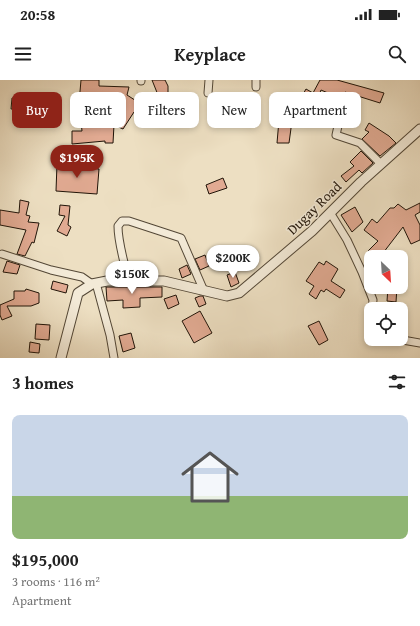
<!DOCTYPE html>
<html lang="en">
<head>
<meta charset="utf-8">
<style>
	:root { --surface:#fff; --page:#f2f2f2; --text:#222; --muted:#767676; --accent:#8f2418 }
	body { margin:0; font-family:"Gentium Book Plus",serif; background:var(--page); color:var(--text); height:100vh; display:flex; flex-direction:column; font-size:15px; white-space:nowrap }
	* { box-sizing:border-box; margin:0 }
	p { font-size:13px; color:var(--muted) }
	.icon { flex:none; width:22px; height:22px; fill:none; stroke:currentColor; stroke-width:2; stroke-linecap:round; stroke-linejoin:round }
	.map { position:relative; height:278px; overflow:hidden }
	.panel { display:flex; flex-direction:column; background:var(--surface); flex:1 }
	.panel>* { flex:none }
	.guide { position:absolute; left:12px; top:12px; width:396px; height:36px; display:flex; gap:8px }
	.needle { width:26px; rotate:155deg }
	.tools { position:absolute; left:364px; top:170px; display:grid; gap:8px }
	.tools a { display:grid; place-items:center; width:44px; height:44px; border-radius:8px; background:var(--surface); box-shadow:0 2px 6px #0003; font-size:20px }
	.price { position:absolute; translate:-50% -34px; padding:0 9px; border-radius:14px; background:#fff; color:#222; font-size:13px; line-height:26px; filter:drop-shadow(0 1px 2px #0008) }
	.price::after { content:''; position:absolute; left:50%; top:24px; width:12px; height:9px; margin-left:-6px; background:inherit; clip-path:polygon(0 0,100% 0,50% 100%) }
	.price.on { background:var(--accent); color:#fff }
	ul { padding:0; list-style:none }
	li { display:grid; align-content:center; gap:8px; height:212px; padding:0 12px }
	li span { display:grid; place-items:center; height:124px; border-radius:8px; color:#555 }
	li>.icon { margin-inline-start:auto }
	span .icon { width:72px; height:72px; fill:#fffc; stroke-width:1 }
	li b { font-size:17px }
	h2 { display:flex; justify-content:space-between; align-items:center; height:48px; padding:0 12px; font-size:17px }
	.pill { padding:0 14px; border-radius:8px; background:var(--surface); box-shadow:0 2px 6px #0003; font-size:14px; line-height:36px }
	.pill.on { background:var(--accent); color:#fff }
	.status { display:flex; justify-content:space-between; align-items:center; height:28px; padding:0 20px; background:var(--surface); direction:ltr }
	.status svg { height:11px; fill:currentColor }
	header { display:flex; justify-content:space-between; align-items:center; height:52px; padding:0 12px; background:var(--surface); font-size:18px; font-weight:600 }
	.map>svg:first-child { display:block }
	.building { fill:#e1aa92; stroke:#201408 }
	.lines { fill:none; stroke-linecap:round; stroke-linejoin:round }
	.minor-casing { stroke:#534736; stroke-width:9 }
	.tertiary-casing { stroke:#534736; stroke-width:11 }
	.minor { stroke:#f3ead7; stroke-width:7 }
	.tertiary { stroke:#f3ead7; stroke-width:9 }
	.labels { text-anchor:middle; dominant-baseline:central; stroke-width:3; stroke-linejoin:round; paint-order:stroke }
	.street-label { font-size:14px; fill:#201408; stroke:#f3ead7 }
</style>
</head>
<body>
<div class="status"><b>20:58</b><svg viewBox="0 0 49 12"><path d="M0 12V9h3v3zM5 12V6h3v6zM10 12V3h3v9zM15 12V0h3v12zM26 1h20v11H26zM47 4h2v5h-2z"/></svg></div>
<header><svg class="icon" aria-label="menu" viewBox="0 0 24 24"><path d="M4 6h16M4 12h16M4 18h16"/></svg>Keyplace<svg class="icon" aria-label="search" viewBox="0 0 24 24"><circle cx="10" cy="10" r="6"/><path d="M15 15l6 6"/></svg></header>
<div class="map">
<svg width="420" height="278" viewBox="0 0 420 278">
	<rect width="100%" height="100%" fill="#eddfc2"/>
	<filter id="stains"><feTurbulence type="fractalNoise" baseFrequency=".005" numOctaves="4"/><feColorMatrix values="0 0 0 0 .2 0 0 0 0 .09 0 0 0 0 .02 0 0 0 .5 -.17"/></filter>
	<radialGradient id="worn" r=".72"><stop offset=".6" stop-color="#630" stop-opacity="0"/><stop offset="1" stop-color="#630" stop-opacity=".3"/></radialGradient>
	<g class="building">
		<polygon points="81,0 99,0 99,6 129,7 127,15 141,24 139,34 134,32 123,49 114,45 113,63 105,63 105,61 72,64 72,51 82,51 79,23"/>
		<polygon points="152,0 165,0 168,6 168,15 158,15"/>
		<polygon points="320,0 337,0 384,13 380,23 345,12 344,17 336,15 333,13 328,13 321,10 316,23 302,16 306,9 313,13"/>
		<polygon points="12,18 20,18 19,29 11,29"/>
		<polygon points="245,23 246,34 230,36 229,24"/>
		<polygon points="279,40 292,41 289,63 277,63"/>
		<polygon points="369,43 389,56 396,63 380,76 362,59 369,52 365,50"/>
		<polygon points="361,71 373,83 362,93 359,90 346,102 341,96 354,86 350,82"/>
		<polygon points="57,84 99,89 97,114 56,111"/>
		<polygon points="223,98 227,108 209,114 206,105"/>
		<polygon points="20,120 29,122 26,135 30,136 28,142 39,143 34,163 32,162 25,176 17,174 26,150 0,145 0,130 19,133"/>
		<polygon points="420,123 420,132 415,135 420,145 420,160 411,164 403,147 380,177 374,177 368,171 378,161 364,150 372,139 377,143 390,128 394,128 398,124 406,130"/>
		<polygon points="60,125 70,126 68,145 71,147 67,156 57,151 65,136 59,135"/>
		<polygon points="355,127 363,142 352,152 341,135"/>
		<polygon points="205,175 209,186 200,190 195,179"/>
		<polygon points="7,181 20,185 17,194 3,192"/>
		<polygon points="326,181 338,189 331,201 345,210 340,218 326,209 324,212 321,210 316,219 309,214 314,206 306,201 319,182 324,185"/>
		<polygon points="187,185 191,194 182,198 179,189"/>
		<polygon points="235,192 239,203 231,207 227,195"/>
		<polygon points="53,201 68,205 66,213 51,209"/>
		<polygon points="106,207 162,207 162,217 140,218 140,227 123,228 123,220 107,221"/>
		<polygon points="388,207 397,207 396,222 387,221"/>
		<polygon points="26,209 39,213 39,223 31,226 7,226 12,236 2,240 0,235 0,225 14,219 14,211 25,211"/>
		<polygon points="176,215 179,224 168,229 164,219"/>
		<polygon points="200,216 203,216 206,224 199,227 195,218"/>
		<polygon points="200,231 212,253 194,263 182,241"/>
		<polygon points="319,241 328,260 319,265 308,246"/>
		<polygon points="36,244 50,245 49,260 35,259"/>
		<polygon points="131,253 135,268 123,272 119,256"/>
		<polygon points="30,262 40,264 39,273 29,272"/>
	</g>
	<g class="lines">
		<defs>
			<g id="minor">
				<polyline points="141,1 141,0"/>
				<polyline points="256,7 256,0"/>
				<polyline points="208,13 209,0"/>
				<polyline points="331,17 331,28 338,46 336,55 360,63 381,84"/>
				<polyline points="331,134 347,160 362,192 373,220 372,229"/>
				<polyline points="2,174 51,190 82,197 92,204"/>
				<path d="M128,201C125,183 118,164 118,146L122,141H129L181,158L204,211"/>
				<polyline points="96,203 110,255 114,278"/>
				<polyline points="371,238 371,243"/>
				<polyline points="397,259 420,263"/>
			</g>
			<polyline id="tertiary" points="61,278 78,213 92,204 107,201 164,201 227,216 239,213 312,151 361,102 420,49"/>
		</defs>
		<use href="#minor" class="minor-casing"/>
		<use href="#tertiary" class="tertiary-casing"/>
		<use href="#minor" class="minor"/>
		<use href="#tertiary" class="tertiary"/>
	</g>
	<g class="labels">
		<g class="street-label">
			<text transform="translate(314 128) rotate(-44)">Dugay Road</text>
		</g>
	</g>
	<rect width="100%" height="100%" filter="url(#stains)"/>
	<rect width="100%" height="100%" fill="url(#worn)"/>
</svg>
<div class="tools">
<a><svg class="needle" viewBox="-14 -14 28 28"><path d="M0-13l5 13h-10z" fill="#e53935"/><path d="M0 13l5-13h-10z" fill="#767676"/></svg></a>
<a><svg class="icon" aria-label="locate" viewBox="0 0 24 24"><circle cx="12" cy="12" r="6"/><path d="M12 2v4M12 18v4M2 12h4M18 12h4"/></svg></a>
</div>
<b class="price on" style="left:77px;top:99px">$195K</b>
<b class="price" style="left:233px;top:199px">$200K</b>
<b class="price" style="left:132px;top:215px">$150K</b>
<div class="guide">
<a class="pill on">Buy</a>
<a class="pill">Rent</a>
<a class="pill">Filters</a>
<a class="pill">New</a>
<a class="pill">Apartment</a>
</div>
</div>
<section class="panel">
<h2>3 homes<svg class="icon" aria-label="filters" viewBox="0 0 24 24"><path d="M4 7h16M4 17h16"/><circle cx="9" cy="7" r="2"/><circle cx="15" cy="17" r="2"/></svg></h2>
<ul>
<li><span style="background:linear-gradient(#c9d6e8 65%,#8fb573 0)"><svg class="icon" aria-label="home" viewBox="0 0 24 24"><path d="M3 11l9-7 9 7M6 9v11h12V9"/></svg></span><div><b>$195,000</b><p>3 rooms · 116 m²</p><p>Apartment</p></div></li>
</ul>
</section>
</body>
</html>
